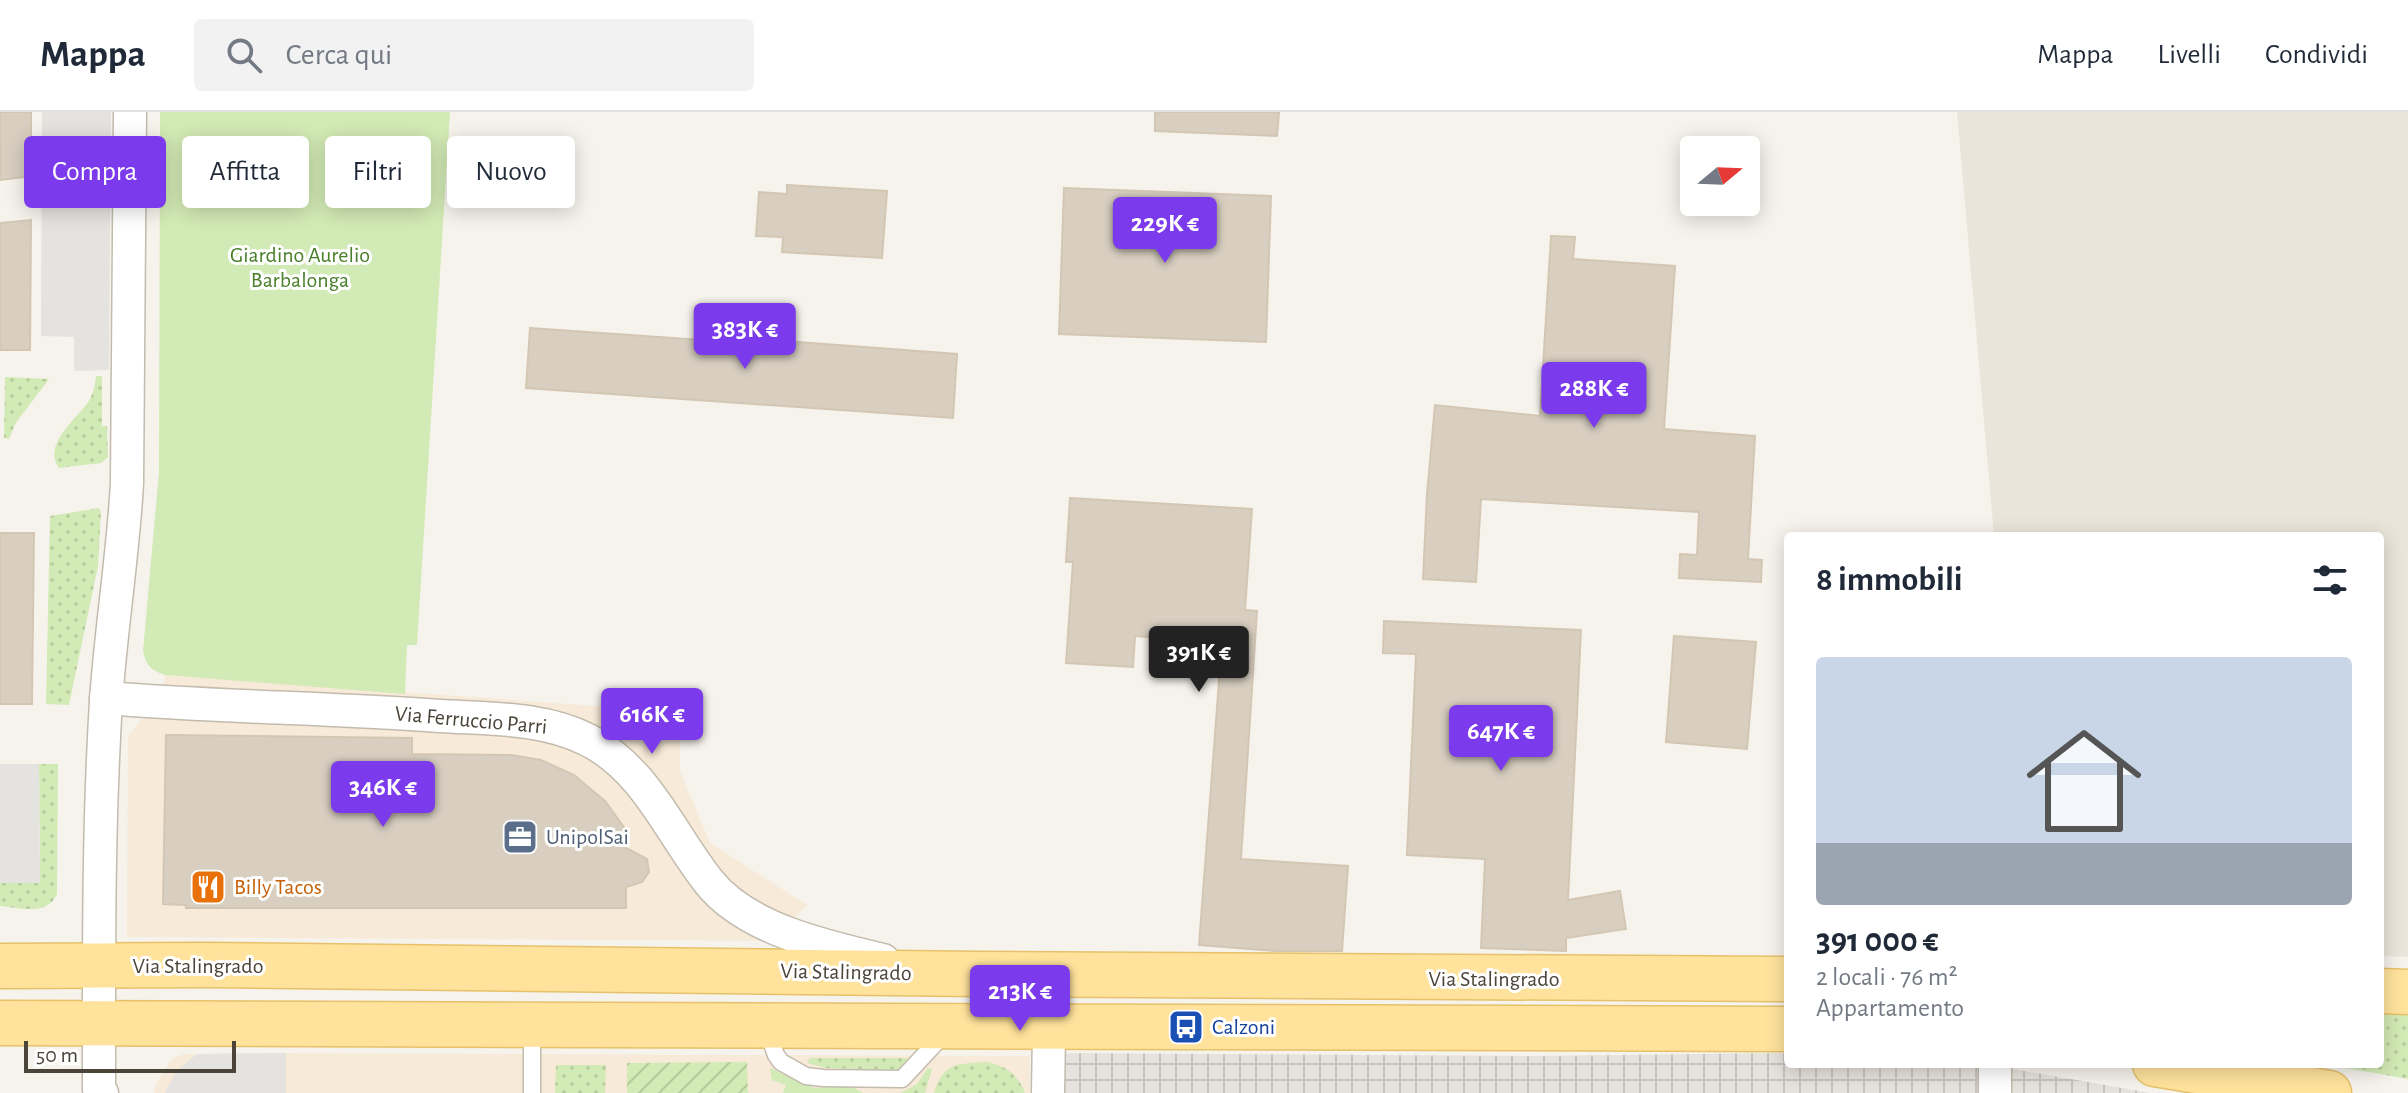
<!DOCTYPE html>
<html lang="it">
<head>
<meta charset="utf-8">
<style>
	:root { --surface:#fff; --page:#f2f2f3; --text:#1f2937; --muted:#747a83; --line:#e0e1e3; --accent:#7c3aed }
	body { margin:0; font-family:"Alegreya Sans",sans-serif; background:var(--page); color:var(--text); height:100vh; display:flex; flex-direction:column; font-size:30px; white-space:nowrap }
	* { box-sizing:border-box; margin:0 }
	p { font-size:26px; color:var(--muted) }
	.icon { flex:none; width:44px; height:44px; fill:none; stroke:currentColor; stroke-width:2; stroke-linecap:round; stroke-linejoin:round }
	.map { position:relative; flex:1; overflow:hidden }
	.drawer { position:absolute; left:1784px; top:420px; width:600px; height:536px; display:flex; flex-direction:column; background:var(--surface); border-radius:8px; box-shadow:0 4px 20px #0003 }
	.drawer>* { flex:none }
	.guide { position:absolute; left:24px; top:24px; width:760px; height:72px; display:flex; gap:16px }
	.needle { width:52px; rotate:71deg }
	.fabs { position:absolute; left:1680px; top:24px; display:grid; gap:16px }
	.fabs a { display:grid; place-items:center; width:80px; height:80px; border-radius:8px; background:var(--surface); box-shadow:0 4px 20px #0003; font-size:40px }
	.scale { position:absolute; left:24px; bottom:20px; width:212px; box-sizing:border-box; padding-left:8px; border:4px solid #4b4439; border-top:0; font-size:22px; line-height:28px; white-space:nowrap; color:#4b4439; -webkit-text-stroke:6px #fff; paint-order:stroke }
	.price { position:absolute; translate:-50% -68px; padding:0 18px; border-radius:8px; background:var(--accent); color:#fff; font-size:26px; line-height:52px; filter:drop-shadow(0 2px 4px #0008) }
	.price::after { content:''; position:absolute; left:50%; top:48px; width:24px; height:18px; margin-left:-12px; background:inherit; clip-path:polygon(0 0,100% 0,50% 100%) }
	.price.current { background:#222; color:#fff }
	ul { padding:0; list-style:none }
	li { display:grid; align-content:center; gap:16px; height:424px; padding:0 32px }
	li+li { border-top:2px solid var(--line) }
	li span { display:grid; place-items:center; height:248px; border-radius:8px; color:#555 }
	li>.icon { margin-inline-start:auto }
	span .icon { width:144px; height:144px; fill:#fffc; stroke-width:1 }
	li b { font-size:34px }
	h2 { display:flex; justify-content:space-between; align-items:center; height:96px; padding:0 32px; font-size:34px }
	.chip { padding:0 28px; border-radius:8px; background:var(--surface); box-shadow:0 4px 20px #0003; font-size:28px; line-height:72px }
	.chip.current { background:var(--accent); color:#fff }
	header { display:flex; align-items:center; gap:48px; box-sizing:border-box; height:112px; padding:0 40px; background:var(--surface); border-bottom:2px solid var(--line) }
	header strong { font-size:38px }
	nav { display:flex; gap:44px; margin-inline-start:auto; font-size:28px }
	.search { width:560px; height:72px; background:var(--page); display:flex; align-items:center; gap:20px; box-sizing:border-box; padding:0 28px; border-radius:8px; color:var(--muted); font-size:30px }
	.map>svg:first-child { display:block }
	.residential { fill:#eae5da }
	.commercial { fill:#f7ead8 }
	.industrial { fill:url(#industrial-grid) }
	.grass { fill:url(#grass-dots) }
	.park { fill:#d2eab5 }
	.garden { fill:url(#garden-furrows) }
	.parking { fill:#e5e3e0 }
	.building { fill:#d8cfc1; stroke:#d3c7b4; stroke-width:2 }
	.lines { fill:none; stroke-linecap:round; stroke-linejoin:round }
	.lane-casing { stroke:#c2bbae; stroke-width:19 }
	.street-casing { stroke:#c2bbae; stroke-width:35 }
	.primary-casing { stroke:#e6c16a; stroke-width:47 }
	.lane { stroke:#fff; stroke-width:16 }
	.street { stroke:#fff; stroke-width:32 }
	.primary { stroke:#ffe39c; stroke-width:44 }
	.labels { text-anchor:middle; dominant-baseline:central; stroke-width:6; stroke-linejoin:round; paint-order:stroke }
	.park-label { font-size:22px; fill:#4a7f2a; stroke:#fff }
	.street-label { font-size:22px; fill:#4b4439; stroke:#fff }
	.service-label { font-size:22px; fill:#4e5e75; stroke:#fff; text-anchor:start }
	.food-label { font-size:22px; fill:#c56008; stroke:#fff; text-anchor:start }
	.transit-label { font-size:22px; fill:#164399; stroke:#fff; text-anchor:start }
</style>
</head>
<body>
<header>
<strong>Mappa</strong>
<div class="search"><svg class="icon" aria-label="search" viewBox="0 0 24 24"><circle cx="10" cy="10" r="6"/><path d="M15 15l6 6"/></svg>Cerca qui</div>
<nav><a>Mappa</a><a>Livelli</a><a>Condividi</a></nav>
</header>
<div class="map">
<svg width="2408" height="981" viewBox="0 0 2408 981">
	<defs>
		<pattern id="industrial-grid" width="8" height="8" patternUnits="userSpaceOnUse" patternTransform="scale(2)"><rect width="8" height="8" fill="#e6e2dd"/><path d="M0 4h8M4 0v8" fill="none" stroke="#c7c3be"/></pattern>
		<pattern id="grass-dots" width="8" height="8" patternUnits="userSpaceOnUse" patternTransform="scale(2)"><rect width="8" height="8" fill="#d2eab5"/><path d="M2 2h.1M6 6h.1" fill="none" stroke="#b6ca9c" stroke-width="1.8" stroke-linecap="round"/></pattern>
		<pattern id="garden-furrows" width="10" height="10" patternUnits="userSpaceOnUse" patternTransform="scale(2)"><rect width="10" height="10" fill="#d2eab5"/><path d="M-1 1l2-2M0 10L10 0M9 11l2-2" fill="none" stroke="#b6ca9c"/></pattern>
	</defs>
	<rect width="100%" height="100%" fill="#f6f3ec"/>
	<polygon class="residential" points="1957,0 2408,0 2408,845 2380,844 2380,424 1994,424"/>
	<g class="commercial">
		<polygon points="165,563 680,600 680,659 710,731 807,793 772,829 127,825 128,624 141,608 161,601"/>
		<polygon points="286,941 1030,944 1030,981 154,981 157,970 171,948 184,942"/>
	</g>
	<polygon class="industrial" points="1048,941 1539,944 1788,941 1788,952 1984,952 2151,981 1048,981"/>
	<g class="grass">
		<path d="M96,264H102V314H107L108,345L101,351L59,356C42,332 76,308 89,289C93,282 95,273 96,264Z"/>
		<polygon points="5,265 49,267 15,312 9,327 4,326"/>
		<polygon points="99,396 101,400 98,454 69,593 46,592 50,404"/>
		<path d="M39,652H58L57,782C48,804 19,796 0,794V771H40Z"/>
		<polygon points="2380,901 2408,902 2408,967 2324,952 2380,952"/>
		<polygon points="810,946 907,946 909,948 906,953 899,958 826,956 807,951"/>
		<path d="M988,950C1008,955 1017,962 1025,981H934C944,949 958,952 988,950Z"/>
		<polygon points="556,953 606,953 605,981 555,981"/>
		<polygon points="928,956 932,957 925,981 901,981 917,972"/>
	</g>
	<g class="park">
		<path d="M160,0H450L417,533H407L405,582L165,563C151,558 146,554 143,539L159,359Z"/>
		<polygon points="770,956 814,976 851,974 863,981 783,981 786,973 772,968"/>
	</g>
	<polygon class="garden" points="747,950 748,981 627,981 627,951"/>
	<g class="parking">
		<polygon points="42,0 111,0 109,258 74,259 74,225 41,224"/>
		<polygon points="0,652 39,652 40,771 0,771"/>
		<polygon points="286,941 286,981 165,981 177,958 197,942"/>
	</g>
	<g class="building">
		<polygon points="0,0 31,0 31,64 0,68"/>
		<polygon points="1155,0 1279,0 1277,24 1155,19"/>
		<polygon points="787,73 887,79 882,146 782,140 783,125 756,124 759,80 787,82"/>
		<polygon points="1064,76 1271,84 1266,230 1059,222"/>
		<polygon points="31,108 30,238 0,238 0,111"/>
		<polygon points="1551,124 1575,125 1573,147 1675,154 1664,317 1755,324 1748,447 1762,448 1761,470 1679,466 1680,442 1697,443 1699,400 1481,387 1476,470 1423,467 1427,382 1435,293 1540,304"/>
		<polygon points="530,216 716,229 717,216 772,220 771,228 957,242 953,306 526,276"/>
		<polygon points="1070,386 1252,397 1245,498 1257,499 1241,747 1348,754 1342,839 1275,839 1199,833 1222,530 1135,524 1133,555 1066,551 1073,450 1066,450"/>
		<polygon points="0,421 34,421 32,592 0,592"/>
		<polygon points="1384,509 1581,518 1568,788 1620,779 1626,817 1566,826 1566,839 1481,836 1485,747 1407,743 1416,542 1383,541"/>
		<polygon points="1674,524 1756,530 1747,637 1666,630"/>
		<polygon points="166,623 412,626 412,642 511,643 541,648 574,663 605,689 626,718 626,736 647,747 649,760 642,770 626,775 626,796 186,796 186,793 163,792"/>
	</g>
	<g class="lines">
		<defs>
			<g id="lane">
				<polyline points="766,915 776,943 781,950 806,964 823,966 902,967 944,922"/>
				<polyline points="532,981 532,914"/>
			</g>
			<g id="street">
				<path d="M106,586C217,595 329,596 440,604C489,607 543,605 588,628C646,657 670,721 709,770C746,817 827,835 883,848"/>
				<polyline points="1995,952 1995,981"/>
				<path d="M102,981L99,977C99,848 98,718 106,589C111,516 123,444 127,371L130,0"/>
				<polyline points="1048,981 1050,863"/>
			</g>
			<g id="primary">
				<polyline points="0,854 205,853 978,862 1788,867"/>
				<polyline points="2380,879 2408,880"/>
				<polyline points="0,911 1788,917"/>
				<polyline points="2155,952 2329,981"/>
			</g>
		</defs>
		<use href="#lane" class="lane-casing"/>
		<use href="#street" class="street-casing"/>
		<use href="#primary" class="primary-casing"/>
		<use href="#lane" class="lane"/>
		<use href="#street" class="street"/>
		<use href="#primary" class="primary"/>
	</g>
	<defs>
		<symbol id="office-square" viewBox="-11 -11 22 22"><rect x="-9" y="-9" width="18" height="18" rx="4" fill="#5c6f8a" stroke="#fff"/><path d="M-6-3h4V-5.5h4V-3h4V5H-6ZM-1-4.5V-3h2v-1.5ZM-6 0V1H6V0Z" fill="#fff"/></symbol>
		<symbol id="restaurant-square" viewBox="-11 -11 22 22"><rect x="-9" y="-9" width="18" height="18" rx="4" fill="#e8710a" stroke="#fff"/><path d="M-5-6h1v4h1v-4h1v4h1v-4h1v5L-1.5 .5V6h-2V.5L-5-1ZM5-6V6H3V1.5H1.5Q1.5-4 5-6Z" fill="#fff"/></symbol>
		<symbol id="bus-square" viewBox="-11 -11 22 22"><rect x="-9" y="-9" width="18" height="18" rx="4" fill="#1a4fb4" stroke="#fff"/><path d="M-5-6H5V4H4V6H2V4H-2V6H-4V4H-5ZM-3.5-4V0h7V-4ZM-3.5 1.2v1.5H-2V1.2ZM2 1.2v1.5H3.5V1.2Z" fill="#fff"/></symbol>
	</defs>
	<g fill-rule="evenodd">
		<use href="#office-square" x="500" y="705" width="40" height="40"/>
		<use href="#restaurant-square" x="188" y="755" width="40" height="40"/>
		<use href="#bus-square" x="1166" y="895" width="40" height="40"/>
	</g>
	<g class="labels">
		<g class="park-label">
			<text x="300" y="143">Giardino Aurelio<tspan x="300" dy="25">Barbalonga</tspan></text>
		</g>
		<g class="street-label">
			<text transform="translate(471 608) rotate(5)">Via Ferruccio Parri</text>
			<text x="198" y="854">Via Stalingrado</text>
			<text transform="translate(846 860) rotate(1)">Via Stalingrado</text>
			<text x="1494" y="867">Via Stalingrado</text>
		</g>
		<g class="service-label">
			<text x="546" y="725">UnipolSai</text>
		</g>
		<g class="food-label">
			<text x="234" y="775">Billy Tacos</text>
		</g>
		<g class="transit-label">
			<text x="1212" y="915">Calzoni</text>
		</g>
	</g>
</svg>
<div class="fabs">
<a><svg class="needle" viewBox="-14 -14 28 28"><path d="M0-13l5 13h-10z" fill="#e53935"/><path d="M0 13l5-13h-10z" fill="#747a83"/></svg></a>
</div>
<div class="scale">50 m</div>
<b class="price" style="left:1165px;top:153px">229K €</b>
<b class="price" style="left:745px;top:259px">383K €</b>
<b class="price" style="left:1594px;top:318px">288K €</b>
<b class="price current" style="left:1199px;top:582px">391K €</b>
<b class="price" style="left:652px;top:644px">616K €</b>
<b class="price" style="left:1501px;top:661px">647K €</b>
<b class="price" style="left:383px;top:717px">346K €</b>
<b class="price" style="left:1020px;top:921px">213K €</b>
<div class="guide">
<a class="chip current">Compra</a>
<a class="chip">Affitta</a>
<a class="chip">Filtri</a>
<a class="chip">Nuovo</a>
</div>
<section class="drawer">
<h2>8 immobili<svg class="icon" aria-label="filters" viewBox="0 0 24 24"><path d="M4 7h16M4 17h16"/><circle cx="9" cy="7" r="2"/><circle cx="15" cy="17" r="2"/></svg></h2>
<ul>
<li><span style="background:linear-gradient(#c9d6e8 75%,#9aa5b1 0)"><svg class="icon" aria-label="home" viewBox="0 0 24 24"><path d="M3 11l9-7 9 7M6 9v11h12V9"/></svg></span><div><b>391 000 €</b><p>2 locali · 76 m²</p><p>Appartamento</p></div></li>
</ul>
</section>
</div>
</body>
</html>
